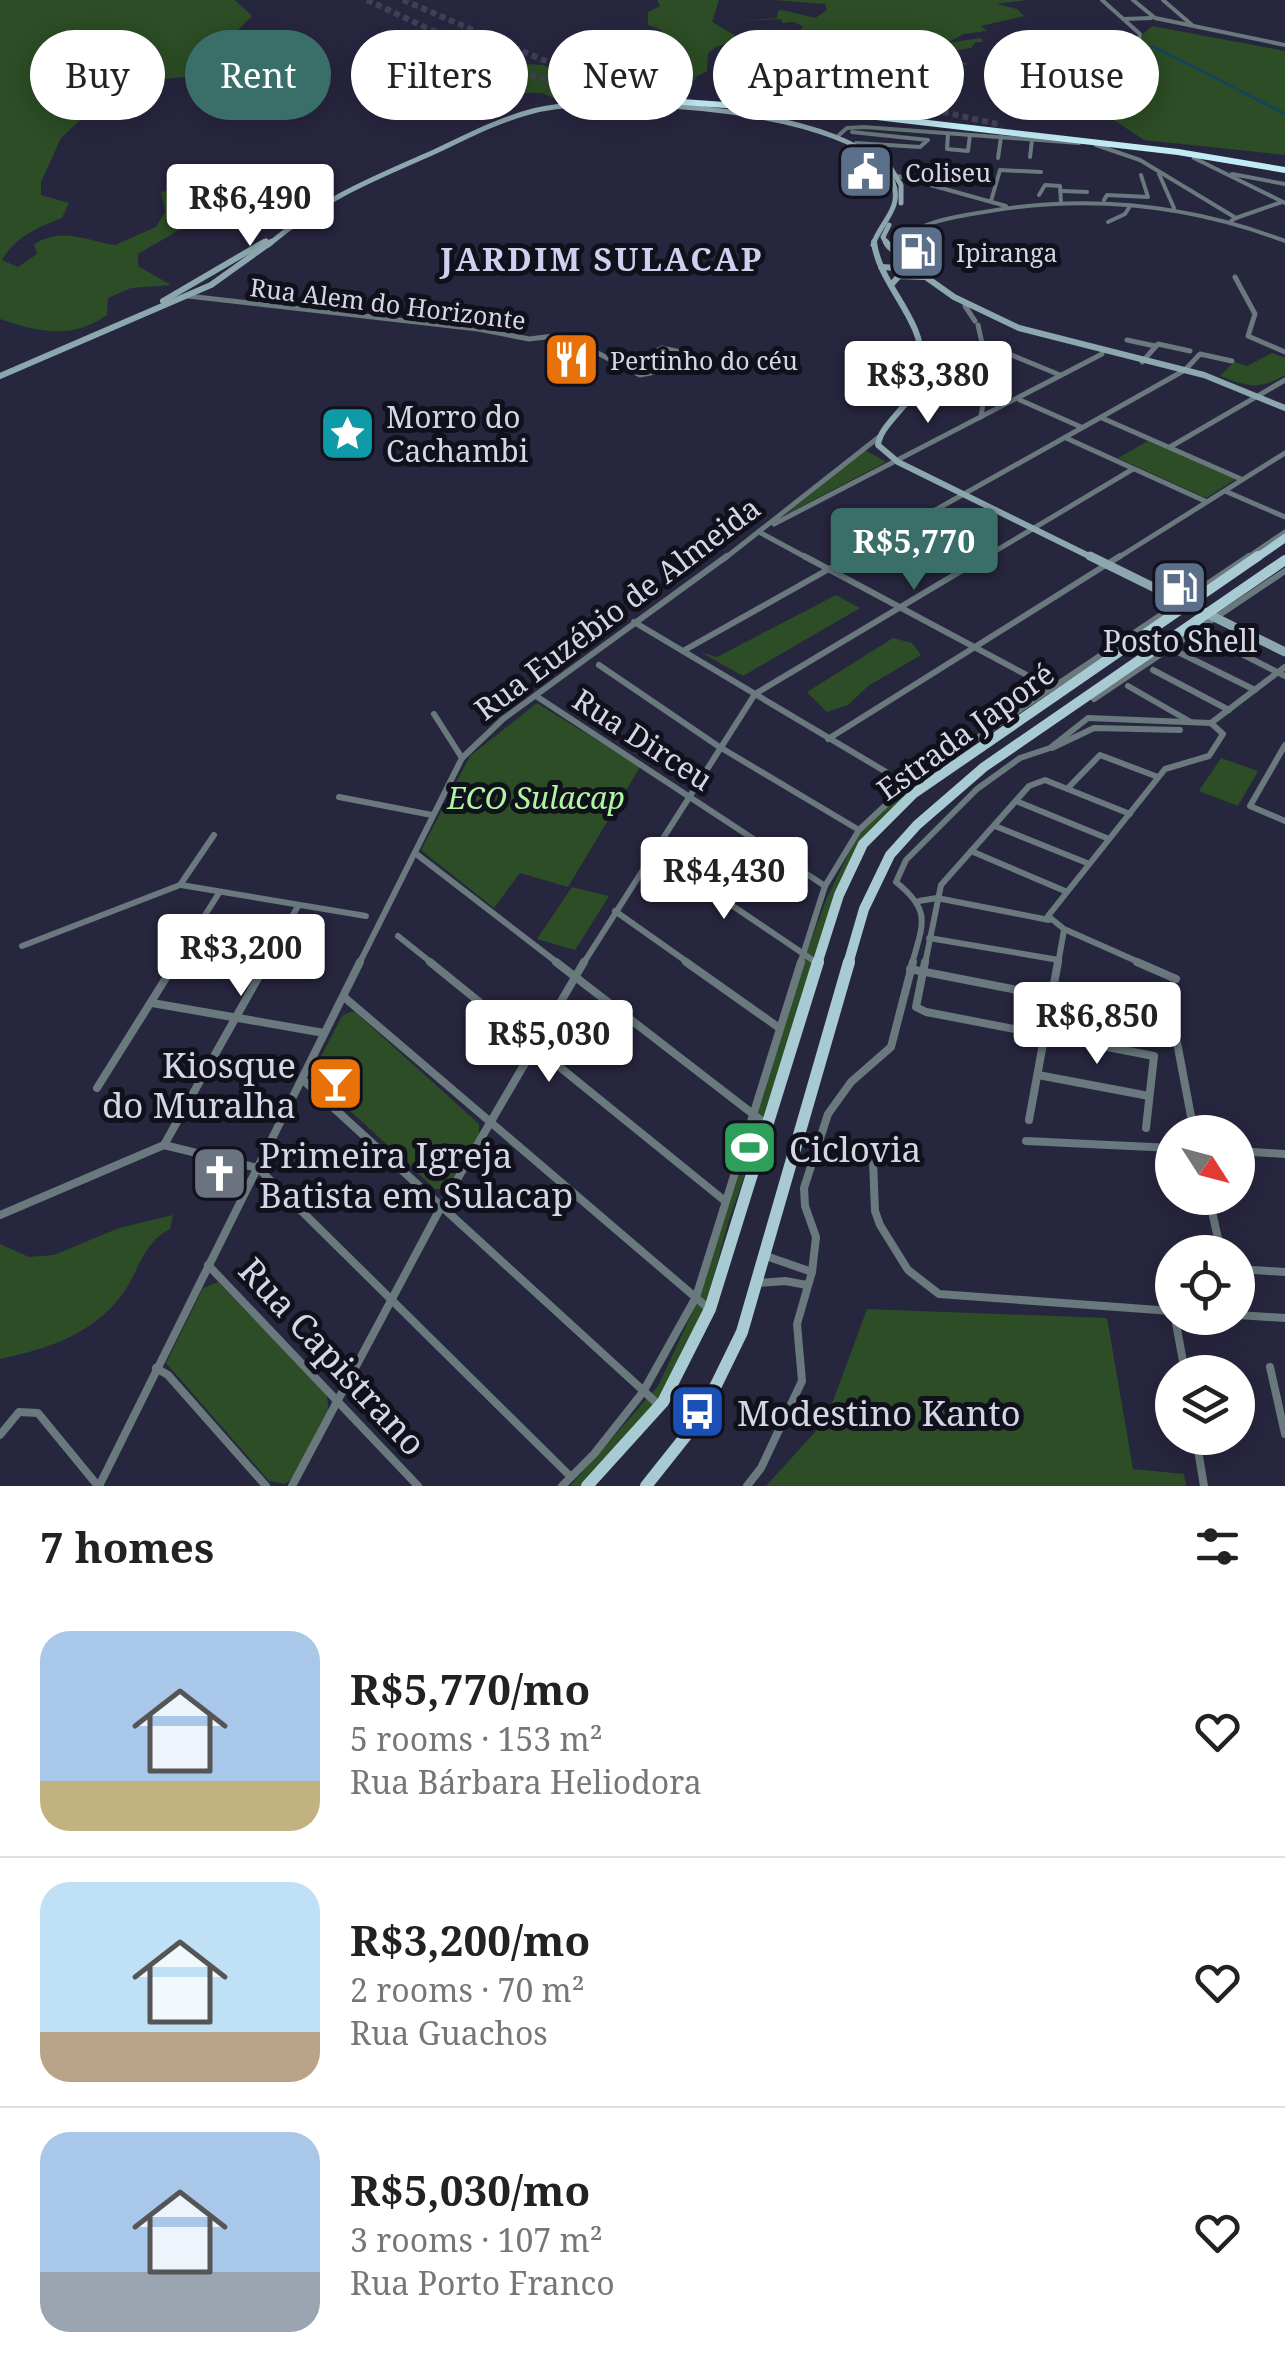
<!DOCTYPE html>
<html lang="en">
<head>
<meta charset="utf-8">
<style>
	:root { --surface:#fff; --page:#f6f6f6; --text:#222; --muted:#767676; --line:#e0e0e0; --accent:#3a6f69 }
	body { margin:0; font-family:"Noto Serif",serif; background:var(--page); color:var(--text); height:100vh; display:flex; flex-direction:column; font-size:38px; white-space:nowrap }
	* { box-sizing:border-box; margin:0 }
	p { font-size:32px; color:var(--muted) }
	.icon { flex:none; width:55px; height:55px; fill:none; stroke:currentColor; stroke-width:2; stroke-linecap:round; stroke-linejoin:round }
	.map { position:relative; height:1486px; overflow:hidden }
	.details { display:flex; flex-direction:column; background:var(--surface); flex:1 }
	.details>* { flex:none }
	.hud { position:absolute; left:30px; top:30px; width:1225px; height:90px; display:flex; gap:20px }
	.needle { width:65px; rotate:126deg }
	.fabs { position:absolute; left:1155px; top:1115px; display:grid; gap:20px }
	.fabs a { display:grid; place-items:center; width:100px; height:100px; border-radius:50%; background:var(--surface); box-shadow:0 5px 25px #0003; font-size:50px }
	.price { position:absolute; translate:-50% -85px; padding:0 22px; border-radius:10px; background:#fff; color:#222; font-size:32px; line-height:65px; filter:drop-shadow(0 2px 5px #0008) }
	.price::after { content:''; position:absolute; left:50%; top:60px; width:30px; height:22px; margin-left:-15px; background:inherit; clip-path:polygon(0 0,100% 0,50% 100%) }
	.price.active { background:var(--accent); color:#fff }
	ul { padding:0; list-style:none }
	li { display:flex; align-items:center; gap:30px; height:250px; padding:0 40px }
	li+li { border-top:2px solid var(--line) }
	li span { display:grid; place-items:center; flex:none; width:280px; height:200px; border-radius:30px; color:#555 }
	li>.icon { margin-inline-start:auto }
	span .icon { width:120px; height:120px; fill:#fffc; stroke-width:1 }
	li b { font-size:42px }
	h2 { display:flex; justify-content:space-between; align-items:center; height:120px; padding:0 40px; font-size:42px }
	.chip { padding:0 35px; border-radius:45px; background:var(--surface); box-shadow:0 5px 25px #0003; font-size:35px; line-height:90px }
	.chip.active { background:var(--accent); color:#fff }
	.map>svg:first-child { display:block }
	.green { fill:#2c4d25 }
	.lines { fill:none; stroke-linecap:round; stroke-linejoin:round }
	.stream { stroke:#0e4567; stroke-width:2.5 }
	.highway-tunnel { stroke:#414058; stroke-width:6; stroke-dasharray:6 4; stroke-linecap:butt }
	.street-far3 { stroke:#69797d; stroke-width:4 }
	.street-far2 { stroke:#69797d; stroke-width:5 }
	.street-far1 { stroke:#69797d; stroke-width:6 }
	.street { stroke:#69797d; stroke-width:8 }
	.secondary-far2 { stroke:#8da7ae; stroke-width:5 }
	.secondary-far1 { stroke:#8da7ae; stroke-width:6 }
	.secondary { stroke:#8da7ae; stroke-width:9 }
	.primary-far2 { stroke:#a8cad3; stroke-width:8 }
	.primary-far1 { stroke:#a8cad3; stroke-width:10 }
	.primary { stroke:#a8cad3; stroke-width:12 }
	.highway { stroke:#c1ebf5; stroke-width:6 }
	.labels { text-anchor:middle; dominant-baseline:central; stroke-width:10; stroke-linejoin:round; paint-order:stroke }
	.far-poi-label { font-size:25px; fill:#d6d6e6; stroke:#11111c; text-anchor:start }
	.far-street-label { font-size:25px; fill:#d6d6e6; stroke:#11111c }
	.poi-label { font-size:30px; fill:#d6d6e6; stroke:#11111c; text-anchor:start }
	.street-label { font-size:30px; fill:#d6d6e6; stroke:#11111c }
	.park-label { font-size:30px; font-style:italic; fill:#b0f5a1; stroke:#11111c }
	.far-district-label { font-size:32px; font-weight:bold; letter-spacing:2.5px; fill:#cfcff0; stroke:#11111c }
	.near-poi-label { font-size:35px; fill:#d6d6e6; stroke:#11111c; text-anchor:start }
	.near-street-label { font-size:35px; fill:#d6d6e6; stroke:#11111c }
</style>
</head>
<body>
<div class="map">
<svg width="1285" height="1486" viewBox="0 0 1285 1486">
	<rect width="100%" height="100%" fill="#27263f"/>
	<g class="green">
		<path d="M0,0H235L252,16L238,30L276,35L262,47L198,76L140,81L90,102L80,120L61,138L41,182V195L69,203L62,218C38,227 15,237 2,260L18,267L37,254L34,244C64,227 83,240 115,245L156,227L165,212L161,192L196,184L211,189L203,216L138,254V266L171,285L131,288L108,298L107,315C72,340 38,332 0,319Z"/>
		<path d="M657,0H719L712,22L741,39L716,47L708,53L707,71L694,78L697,80L650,85L646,78L615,79L597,74L571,80V88L559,91L556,99L542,93H514L528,84L523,79L528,76L526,64L543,65L568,76L613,53L589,52C619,31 639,50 662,30L648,25V12L660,6Z"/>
		<path d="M773,0H1026L997,4L1017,9L1024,16L981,26L987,31L964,34L947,43L981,38L983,42H976L971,48L935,54L969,64L944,68L881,66L885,71H926L941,75C919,75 902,76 884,86L890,89L889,94L877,88L872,79L843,81L779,75L774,70L782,69L777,65L788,59L784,56L793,54L785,39L768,34H798L803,26L793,22L783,23L780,19L738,21L777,18L778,11L783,10L815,18L827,10L825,4Z"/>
		<polygon points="1152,26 1285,51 1285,155 1144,140 1075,94"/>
		<path d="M1272,353L1285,358V375C1259,390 1248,387 1220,376L1234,362L1247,366Z"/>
		<polygon points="1148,441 1236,479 1206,498 1118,458"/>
		<polygon points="865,450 886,462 785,515"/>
		<polygon points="836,595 860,608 743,676 702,653 717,657"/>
		<polygon points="893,638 912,643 921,655 868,686 848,705 827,712 807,692"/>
		<polygon points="537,703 640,767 568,887 520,873 494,908 421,850 470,756"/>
		<polygon points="1221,758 1258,771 1238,806 1199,791"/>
		<polygon points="904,790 909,793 863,838 728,1223 704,1314 665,1390 593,1477 584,1486 570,1486 658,1386 693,1311 766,1088 793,989 826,900 858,834"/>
		<polygon points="572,887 609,896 575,950 537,939"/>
		<polygon points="350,1012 355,1012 479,1124 479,1136 446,1189 435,1189 319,1082 315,1068 342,1016"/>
		<path d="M173,1215L170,1229C141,1244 139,1273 121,1296C92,1335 44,1350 0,1359V1244L29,1257L54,1255L119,1228Z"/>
		<polygon points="218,1282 327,1395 329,1415 293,1478 285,1484 269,1481 166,1363 203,1288"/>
		<polygon points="867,1309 1107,1318 1133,1469 1184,1474 1186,1486 766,1486 826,1420"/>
	</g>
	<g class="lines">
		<g class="stream">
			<polyline points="1152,46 1235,88"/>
			<polyline points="1239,90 1285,114"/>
		</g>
		<g class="highway-tunnel">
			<polyline points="367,0 517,70 597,96"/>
			<polyline points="403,0 604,86"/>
			<polyline points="844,98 911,105 1002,125"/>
		</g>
		<g class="street-far3">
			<polyline points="1102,0 1140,34 1139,39 1117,44"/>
			<polyline points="1133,0 1155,18 1285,45"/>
			<polyline points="1163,0 1192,25"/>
			<polyline points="1124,19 1151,18"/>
			<polyline points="852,132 928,140 920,147 856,143"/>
			<polyline points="948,134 947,149 968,151 970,135"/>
			<polyline points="839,135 847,128 864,127 1079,143"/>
			<polyline points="1096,145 1140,160 1236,218 1231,221"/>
			<polyline points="1030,157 1032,140"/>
			<polyline points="998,158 1001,137"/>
			<polyline points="1194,158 1285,203"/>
			<polyline points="1159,174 1174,208"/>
			<polyline points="1232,174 1285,184"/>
			<polyline points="898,176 1006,206"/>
			<polyline points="1063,191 1087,192"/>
			<polyline points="1039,195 1045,185 1060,186 1061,202"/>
			<polyline points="1104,200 1107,195 1148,197 1141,175"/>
			<polyline points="991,201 1000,170 1041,172"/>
			<polyline points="1236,218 1282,202"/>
			<polyline points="1108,222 1125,214 1130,206"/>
			<path d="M891,245C917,223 951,217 984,212C1087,194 1187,204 1285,241"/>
		</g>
		<g class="street-far2">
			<polyline points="888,247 894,242"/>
			<polyline points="1235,277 1255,314 1248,336 1285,352"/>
			<polyline points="188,296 478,329 529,339 563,335 640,375 676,368 674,365"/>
			<polyline points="965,306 975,321"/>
			<polyline points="978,325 988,370 981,417"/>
			<polyline points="1127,340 1155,346"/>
			<polyline points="987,345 1060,375"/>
			<polyline points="1142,362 1158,344 1190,351"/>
			<polyline points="674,365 677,360 654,352 662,348 680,352"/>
			<polyline points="641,372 674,365"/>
			<polyline points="1020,400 1081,427"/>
			<polyline points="1102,418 1241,479"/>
			<polyline points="1066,438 1205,501"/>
			<polyline points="1170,447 1285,380"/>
			<polyline points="1225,491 1285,517"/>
			<polyline points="774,524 1102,354"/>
			<polyline points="759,532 809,559"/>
			<polyline points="724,559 879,437"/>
			<polyline points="848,559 1185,370 1200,354 1232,361"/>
			<polyline points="982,559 1133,469"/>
			<polyline points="1116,559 1285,453"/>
			<polyline points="1245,559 1285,532"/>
		</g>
		<g class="street-far1">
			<polyline points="804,556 1051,688"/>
			<polyline points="634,622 908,785"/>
			<polyline points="1204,635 1285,676"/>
			<polyline points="683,651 852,556"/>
			<polyline points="1180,653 1255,690"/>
			<polyline points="599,665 718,746 859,830"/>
			<polyline points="1153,670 1229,710"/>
			<polyline points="1128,686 1189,721"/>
			<polyline points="536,696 825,886"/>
			<polyline points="1094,699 1285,571"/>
			<polyline points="434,714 462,758"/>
			<polyline points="1211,723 1285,667"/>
			<polyline points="828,739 1120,556"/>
			<polyline points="1285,745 1250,806 1285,821"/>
			<polyline points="1052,748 1094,728 1180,730"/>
			<polyline points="1068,788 1100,755 1158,777"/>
			<polyline points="339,797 432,815"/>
			<polyline points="1016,801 1109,839"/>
			<polyline points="995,826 1087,863"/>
			<polyline points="652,851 817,963"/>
			<polyline points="971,851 1065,891"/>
			<polyline points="415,853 559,964"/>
			<polyline points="181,885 366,916"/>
			<polyline points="919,901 937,898 1049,920"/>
			<polyline points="615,911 690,964"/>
			<polyline points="398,936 433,964"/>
			<polyline points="929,938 1059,960"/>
			<polyline points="22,946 180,885 214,835"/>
			<polyline points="174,964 219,893"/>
			<polyline points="265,964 298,906"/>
			<polyline points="359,964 462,758 503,719 727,556"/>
			<polyline points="583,964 755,694 986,556"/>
			<polyline points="800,964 825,886 859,830 907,785 1249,556"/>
			<path d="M912,964C923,923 932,911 896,882L906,860L977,789L1020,758L1050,748L1088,718L1211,723L1223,734L1209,756L1165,769L1048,916L1064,929L1143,964"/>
			<polyline points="925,964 941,885 1029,786 1045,780 1130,814"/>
			<polyline points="1058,964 1064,930"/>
		</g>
		<g class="street">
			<polyline points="430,962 725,1201"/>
			<polyline points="556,962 766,1124"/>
			<polyline points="686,962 778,1027"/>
			<polyline points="925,962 916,1007 926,1012 1154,1056 1146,1128"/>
			<polyline points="1137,962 1176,979"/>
			<polyline points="910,969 1146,1015"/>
			<polyline points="344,997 708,1308"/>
			<polyline points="152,1003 324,1033"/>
			<polyline points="1176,1037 1194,1132"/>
			<polyline points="1038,1075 1149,1096"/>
			<polyline points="302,1079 659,1405"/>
			<polyline points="97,1088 176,962"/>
			<polyline points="1029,1120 1058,962"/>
			<polyline points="1026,1141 1172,1148"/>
			<polyline points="164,1145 267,962"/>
			<polyline points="1238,1151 1285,1154"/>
			<polyline points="873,1161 875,1211 880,1225 908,1270 939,1294 1172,1311"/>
			<polyline points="1209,1198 1221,1252"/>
			<polyline points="0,1215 164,1145 258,1168 571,1477"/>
			<polyline points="766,1256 812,1272"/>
			<polyline points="208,1265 418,1486"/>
			<polyline points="1238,1269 1285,1272"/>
			<polyline points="757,1283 785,1281 807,1285"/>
			<polyline points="1238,1315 1285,1318"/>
			<polyline points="1175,1318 1185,1372"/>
			<polyline points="1270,1367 1285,1434"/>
			<polyline points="156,1368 168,1375 266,1486"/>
			<polyline points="0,1435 19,1412 38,1413 98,1486"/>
			<polyline points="1196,1438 1204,1486"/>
			<polyline points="99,1486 360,962"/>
			<polyline points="292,1486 441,1207 584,962"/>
			<polyline points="562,1486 594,1454 643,1392 696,1297 801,962"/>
			<polyline points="747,1486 761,1468 802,1381 797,1324 812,1272 816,1237 805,1206 804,1188 828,1114 851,1082 891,1047 913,962"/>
		</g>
		<g class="secondary-far2">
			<polyline points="890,167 901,185 901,203"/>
			<polyline points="260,245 266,241"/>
			<path d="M268,245C324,198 368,181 434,152C466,137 498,120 533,111C599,93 866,107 893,182C903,209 880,222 873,245"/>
			<polyline points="887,245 883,237 889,225"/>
		</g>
		<g class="secondary-far1">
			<path d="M874,242C879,285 924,318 922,365C920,403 881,420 878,445L898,462L1095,559"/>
			<polyline points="886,242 899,258 954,297 1019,328 1204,375 1285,408"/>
			<polyline points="881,267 898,268 904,261"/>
			<polyline points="891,285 899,276 924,277"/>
			<polyline points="163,301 264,242"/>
			<polyline points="0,376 211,285 271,242"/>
		</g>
		<polyline class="secondary" points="1090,556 1285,652"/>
		<polyline class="primary-far2" points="1255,559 1285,538"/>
		<g class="primary-far1">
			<polyline points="817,964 839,895 863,844 913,794 1258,556"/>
			<polyline points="848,964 864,909 890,855 917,825 984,767 1285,560"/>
		</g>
		<g class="primary">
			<polyline points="587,1486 663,1402 710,1309 818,962"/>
			<polyline points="646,1486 700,1418 742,1332 849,962"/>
		</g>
		<g class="highway">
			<polyline points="604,86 674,94"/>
			<polyline points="727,95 844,98"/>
			<polyline points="597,96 838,113"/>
			<polyline points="851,114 1178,152 1285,170"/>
		</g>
	</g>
	<defs>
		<symbol id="civic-square" viewBox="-11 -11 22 22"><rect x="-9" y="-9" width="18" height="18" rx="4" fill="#5c6f8a" stroke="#11111c"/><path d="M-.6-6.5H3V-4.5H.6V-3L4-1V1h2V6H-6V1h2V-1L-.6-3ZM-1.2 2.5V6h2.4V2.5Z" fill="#fff"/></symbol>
		<symbol id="fuel-square" viewBox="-11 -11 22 22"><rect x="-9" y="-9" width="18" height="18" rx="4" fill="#5c6f8a" stroke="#11111c"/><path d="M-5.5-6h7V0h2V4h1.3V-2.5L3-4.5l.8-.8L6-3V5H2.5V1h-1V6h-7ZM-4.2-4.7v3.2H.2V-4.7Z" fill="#fff"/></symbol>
		<symbol id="restaurant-square" viewBox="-11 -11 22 22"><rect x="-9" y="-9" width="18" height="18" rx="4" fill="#e8710a" stroke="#11111c"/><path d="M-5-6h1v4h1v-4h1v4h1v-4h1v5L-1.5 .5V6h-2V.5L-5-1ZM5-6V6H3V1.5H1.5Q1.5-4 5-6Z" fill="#fff"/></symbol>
		<symbol id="sight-square" viewBox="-11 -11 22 22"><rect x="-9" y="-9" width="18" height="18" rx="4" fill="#0f9aa8" stroke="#11111c"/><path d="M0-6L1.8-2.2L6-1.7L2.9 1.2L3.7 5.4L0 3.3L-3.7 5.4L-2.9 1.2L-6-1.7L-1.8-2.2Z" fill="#fff"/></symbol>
		<symbol id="bar-square" viewBox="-11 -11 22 22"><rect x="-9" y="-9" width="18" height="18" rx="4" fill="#e8710a" stroke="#11111c"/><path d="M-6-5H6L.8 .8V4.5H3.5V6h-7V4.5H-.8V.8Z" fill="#fff"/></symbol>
		<symbol id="stadium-square" viewBox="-11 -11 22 22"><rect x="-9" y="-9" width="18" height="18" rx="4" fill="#2e9e5b" stroke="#11111c"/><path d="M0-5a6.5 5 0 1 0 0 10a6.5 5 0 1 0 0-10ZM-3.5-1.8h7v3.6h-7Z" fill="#fff"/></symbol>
		<symbol id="church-square" viewBox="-11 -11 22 22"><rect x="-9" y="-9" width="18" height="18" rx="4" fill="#6b7280" stroke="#11111c"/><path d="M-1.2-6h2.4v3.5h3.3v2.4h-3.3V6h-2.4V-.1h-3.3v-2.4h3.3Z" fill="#fff"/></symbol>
		<symbol id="bus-square" viewBox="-11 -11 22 22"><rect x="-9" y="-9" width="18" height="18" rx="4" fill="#1a4fb4" stroke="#11111c"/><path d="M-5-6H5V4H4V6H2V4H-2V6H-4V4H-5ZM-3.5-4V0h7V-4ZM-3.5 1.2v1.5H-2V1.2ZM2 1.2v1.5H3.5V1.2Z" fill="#fff"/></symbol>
	</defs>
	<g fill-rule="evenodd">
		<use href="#civic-square" x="834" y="140" width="63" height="63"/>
		<use href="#fuel-square" x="886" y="220" width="63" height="63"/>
		<use href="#restaurant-square" x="540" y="328" width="63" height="63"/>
		<use href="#sight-square" x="316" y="402" width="63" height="63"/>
		<use href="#fuel-square" x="1148" y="556" width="63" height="63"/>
		<use href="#bar-square" x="304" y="1052" width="63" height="63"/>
		<use href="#stadium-square" x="718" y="1116" width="63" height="63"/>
		<use href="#church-square" x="188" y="1142" width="63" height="63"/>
		<use href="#bus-square" x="666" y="1380" width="63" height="63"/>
	</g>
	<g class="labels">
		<g class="far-poi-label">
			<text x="905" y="172">Coliseu</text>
			<text x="956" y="252">Ipiranga</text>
			<text x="610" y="360">Pertinho do céu</text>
		</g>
		<g class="far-street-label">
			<text transform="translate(388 303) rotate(7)">Rua Alem do Horizonte</text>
		</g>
		<g class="poi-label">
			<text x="386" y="416">Morro do<tspan x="386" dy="34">Cachambi</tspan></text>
			<text x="1180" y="640" text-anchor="middle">Posto Shell</text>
		</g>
		<g class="street-label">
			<text transform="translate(617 608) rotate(-37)">Rua Euzébio de Almeida</text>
			<text transform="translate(965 731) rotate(-36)">Estrada Japoré</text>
			<text transform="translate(643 739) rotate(33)">Rua Dirceu</text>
		</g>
		<g class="park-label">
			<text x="536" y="797">ECO Sulacap</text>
		</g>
		<g class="far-district-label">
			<text x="602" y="258">JARDIM SULACAP</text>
		</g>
		<g class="near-poi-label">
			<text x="296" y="1064" text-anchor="end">Kiosque<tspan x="296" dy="40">do Muralha</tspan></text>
			<text x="789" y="1148">Ciclovia</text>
			<text x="259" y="1154">Primeira Igreja<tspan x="259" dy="40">Batista em Sulacap</tspan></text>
			<text x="737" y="1412">Modestino Kanto</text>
		</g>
		<g class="near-street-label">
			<text transform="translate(333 1356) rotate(47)">Rua Capistrano</text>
		</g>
	</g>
</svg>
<div class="fabs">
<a><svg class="needle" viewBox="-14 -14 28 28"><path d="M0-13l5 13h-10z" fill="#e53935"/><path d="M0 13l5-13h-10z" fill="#767676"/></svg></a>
<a><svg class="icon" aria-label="locate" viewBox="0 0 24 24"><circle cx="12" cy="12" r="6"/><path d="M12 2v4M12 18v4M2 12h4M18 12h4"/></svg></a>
<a><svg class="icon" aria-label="layers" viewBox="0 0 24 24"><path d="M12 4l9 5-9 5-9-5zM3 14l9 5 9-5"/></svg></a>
</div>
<b class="price" style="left:250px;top:249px">R$6,490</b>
<b class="price" style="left:928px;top:426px">R$3,380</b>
<b class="price active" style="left:914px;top:593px">R$5,770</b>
<b class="price" style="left:724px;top:922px">R$4,430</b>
<b class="price" style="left:241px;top:999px">R$3,200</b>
<b class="price" style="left:1097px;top:1067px">R$6,850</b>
<b class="price" style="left:549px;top:1085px">R$5,030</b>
<div class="hud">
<a class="chip">Buy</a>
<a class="chip active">Rent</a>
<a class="chip">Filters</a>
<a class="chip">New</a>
<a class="chip">Apartment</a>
<a class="chip">House</a>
</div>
</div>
<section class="details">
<h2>7 homes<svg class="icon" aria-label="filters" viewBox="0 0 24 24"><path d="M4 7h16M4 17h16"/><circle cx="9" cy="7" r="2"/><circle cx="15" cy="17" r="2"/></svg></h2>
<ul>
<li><span style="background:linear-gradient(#a9c7e8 75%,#c2b280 0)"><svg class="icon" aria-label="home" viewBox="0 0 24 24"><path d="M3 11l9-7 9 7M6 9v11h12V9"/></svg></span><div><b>R$5,770/mo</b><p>5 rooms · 153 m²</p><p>Rua Bárbara Heliodora</p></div><svg class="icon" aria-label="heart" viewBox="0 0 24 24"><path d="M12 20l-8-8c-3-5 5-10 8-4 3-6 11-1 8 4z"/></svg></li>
<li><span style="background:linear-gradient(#bfe0f5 75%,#b9a48a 0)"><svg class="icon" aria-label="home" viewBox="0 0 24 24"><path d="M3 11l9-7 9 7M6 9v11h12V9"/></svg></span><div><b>R$3,200/mo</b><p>2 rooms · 70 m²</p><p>Rua Guachos</p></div><svg class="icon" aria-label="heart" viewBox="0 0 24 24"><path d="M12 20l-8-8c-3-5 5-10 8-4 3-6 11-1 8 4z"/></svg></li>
<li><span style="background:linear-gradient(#a9c7e8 70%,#9aa5b1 0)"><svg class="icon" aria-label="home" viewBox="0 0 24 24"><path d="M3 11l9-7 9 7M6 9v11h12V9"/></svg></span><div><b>R$5,030/mo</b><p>3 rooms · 107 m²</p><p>Rua Porto Franco</p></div><svg class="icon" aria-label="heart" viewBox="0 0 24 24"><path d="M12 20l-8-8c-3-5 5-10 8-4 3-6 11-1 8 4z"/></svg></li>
</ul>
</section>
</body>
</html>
